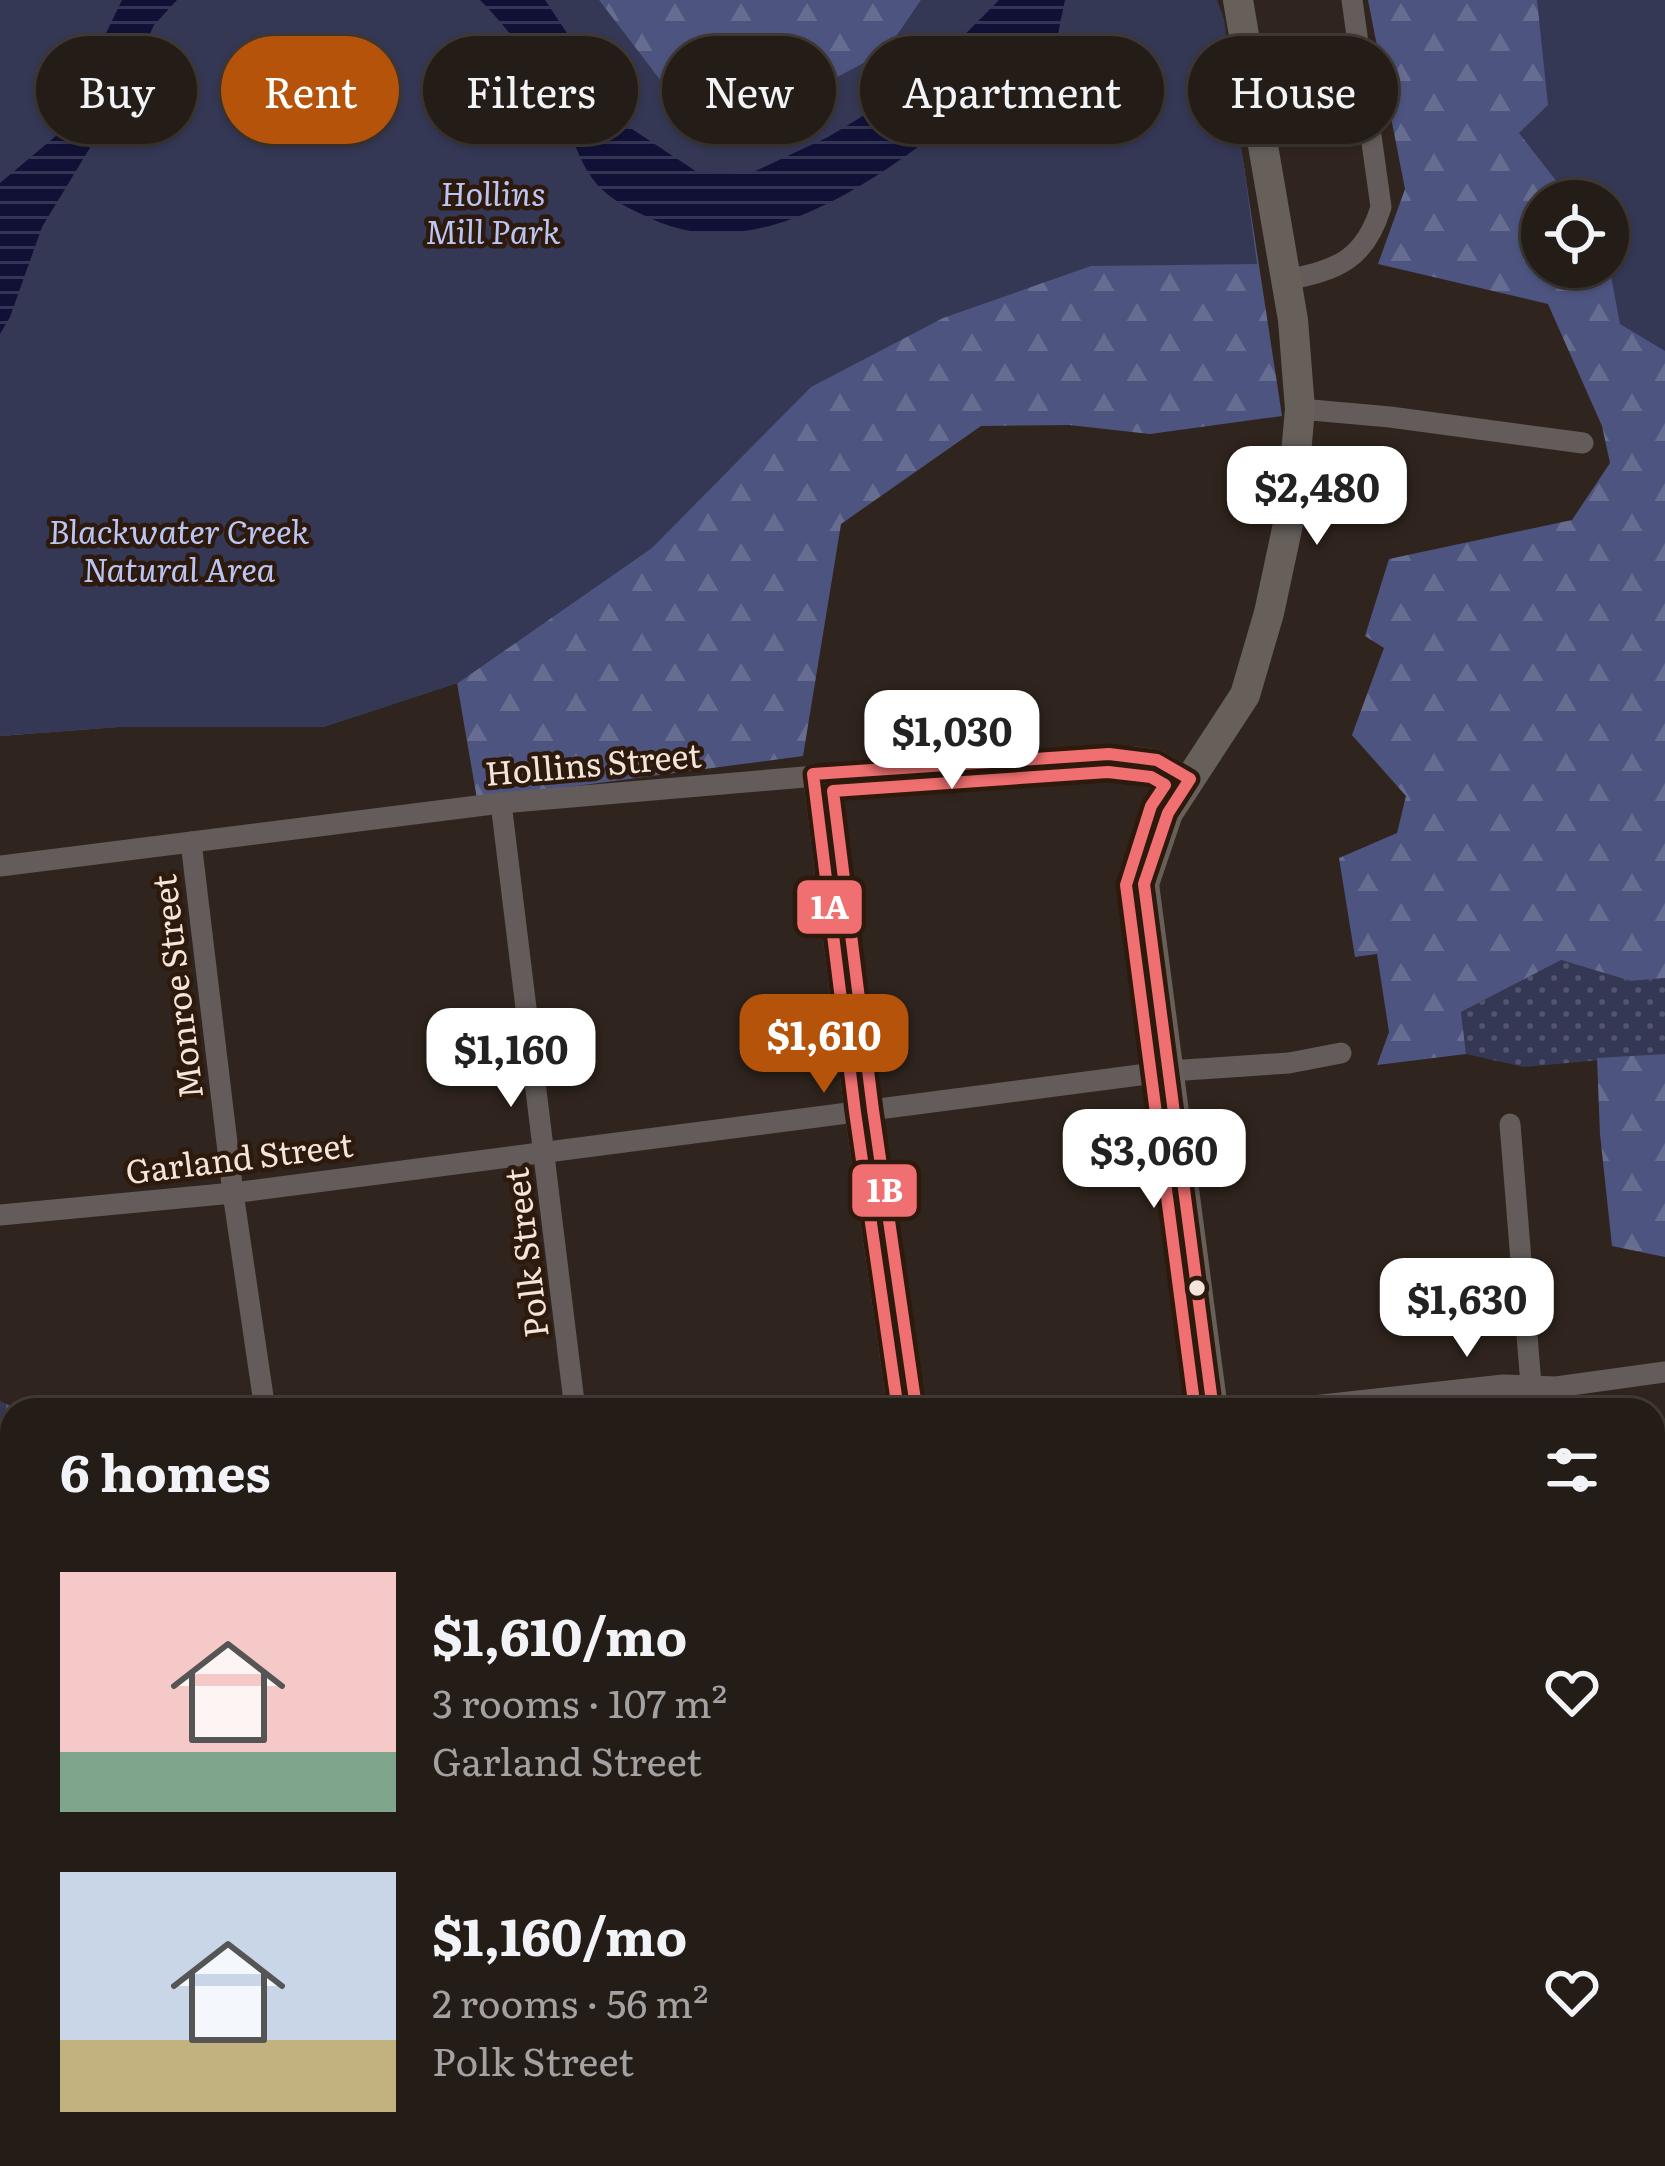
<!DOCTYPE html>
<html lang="en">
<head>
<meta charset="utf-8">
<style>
	:root { --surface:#241c16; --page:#2c251f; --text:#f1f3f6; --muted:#a3a1a1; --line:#413a35; --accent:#b45309 }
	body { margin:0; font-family:Literata,serif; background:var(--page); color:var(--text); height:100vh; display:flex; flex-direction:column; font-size:45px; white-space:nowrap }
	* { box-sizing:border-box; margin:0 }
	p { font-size:39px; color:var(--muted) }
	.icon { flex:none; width:66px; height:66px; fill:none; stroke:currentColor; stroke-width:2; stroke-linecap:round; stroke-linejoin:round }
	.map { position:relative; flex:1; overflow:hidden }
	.details { position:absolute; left:0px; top:1398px; width:1665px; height:768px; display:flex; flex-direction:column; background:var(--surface); border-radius:36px 36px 0 0; box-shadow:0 3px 9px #0004,0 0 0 3px var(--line) }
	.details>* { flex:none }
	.banner { position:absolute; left:36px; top:36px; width:1593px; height:108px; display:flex; gap:24px }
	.controls { position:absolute; left:1521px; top:180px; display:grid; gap:24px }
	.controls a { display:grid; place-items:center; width:108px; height:108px; border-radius:50%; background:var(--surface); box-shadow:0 3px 9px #0004,0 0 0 3px var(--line); font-size:60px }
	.price { position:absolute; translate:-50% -102px; padding:0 27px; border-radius:24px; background:#fff; color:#222; font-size:39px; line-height:78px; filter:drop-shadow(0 3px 6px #0008) }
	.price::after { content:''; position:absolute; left:50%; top:72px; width:36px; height:27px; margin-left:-18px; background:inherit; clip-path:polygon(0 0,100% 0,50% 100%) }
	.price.on { background:var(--accent); color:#fff }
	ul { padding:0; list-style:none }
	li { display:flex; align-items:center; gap:36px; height:300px; padding:0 60px }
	li span { display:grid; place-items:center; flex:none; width:336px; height:240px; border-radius:0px; color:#555 }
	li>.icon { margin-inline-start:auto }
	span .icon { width:144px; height:144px; fill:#fffc; stroke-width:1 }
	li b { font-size:51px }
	h2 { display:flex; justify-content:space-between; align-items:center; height:144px; padding:0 60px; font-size:51px }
	.chip { padding:0 42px; border-radius:54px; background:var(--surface); box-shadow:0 3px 9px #0004,0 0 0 3px var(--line); font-size:42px; line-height:108px }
	.chip.on { background:var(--accent); color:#fff }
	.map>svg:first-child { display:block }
	.grass { fill:url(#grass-dots) }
	.forest { fill:url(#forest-firs); fill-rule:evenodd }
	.cemetery { fill:url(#cemetery-stones) }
	.park { fill:#343855 }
	.water { fill:url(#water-rules) }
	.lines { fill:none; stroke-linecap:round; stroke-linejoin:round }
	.street { stroke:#635c5a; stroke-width:21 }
	.secondary { stroke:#665f5a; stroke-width:30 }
	.bus-1-casing { stroke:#2d1a0d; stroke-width:21 }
	.bus-2-casing { stroke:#2d1a0d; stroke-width:21 }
	.bus-1 { stroke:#f06f70; stroke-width:12 }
	.bus-2 { stroke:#f06f70; stroke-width:12 }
	.bus-dot { fill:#f3e5dc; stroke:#2d1a0d; stroke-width:4.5 }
	.labels { text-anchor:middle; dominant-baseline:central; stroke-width:9; stroke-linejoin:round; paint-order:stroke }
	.park-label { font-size:33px; font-style:italic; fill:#bac5f4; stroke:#2d1a0d }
	.street-label { font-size:33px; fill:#f3e5dc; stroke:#2d1a0d }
	.line-badge { stroke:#2d1a0d; stroke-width:4.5 }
	.badge-label { font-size:33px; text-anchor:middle; font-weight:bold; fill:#fff }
</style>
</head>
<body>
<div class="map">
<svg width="1665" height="2166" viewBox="0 0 1665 2166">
	<defs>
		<pattern id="grass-dots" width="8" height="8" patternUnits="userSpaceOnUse" patternTransform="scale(3)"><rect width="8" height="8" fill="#343855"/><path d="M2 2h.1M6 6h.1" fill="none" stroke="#52556d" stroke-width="1.8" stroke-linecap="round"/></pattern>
		<pattern id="forest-firs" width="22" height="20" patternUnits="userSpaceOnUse" patternTransform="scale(3)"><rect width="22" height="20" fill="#4d547f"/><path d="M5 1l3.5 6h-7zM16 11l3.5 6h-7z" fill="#676c91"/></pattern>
		<pattern id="cemetery-stones" width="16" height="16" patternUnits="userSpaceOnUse" patternTransform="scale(3)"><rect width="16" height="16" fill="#343855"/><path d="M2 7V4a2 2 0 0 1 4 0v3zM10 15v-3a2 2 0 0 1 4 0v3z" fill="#52556d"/></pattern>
		<pattern id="water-rules" width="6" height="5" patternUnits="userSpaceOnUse" patternTransform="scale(3)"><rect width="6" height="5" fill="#111138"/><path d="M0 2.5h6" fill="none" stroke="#343454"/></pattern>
	</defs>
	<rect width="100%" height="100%" fill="#30251e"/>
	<polygon class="grass" points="1561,960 1631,981 1665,978 1665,1054 1524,1067 1466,1054 1461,1012"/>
	<g class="forest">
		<polygon points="545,0 999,0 697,172"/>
		<path d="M1368,0H1665V978L1631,981L1561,960L1461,1012L1466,1054L1377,1065L1389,1032L1377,954L1355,957L1339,858L1397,833L1406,796L1352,735L1384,648L1365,636L1389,559L1572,520L1610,463L1602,426L1548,304L1378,264L1405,189ZM1542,201H1608V267H1542Z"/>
		<polygon points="1242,154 1282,416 1150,434 1069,425 981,426 841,524 803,756 477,799 457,683 323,727 118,727 0,736 0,334 431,183"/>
		<polygon points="1665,1054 1665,1257 1612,1246 1600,1134 1597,1058"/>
	</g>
	<polygon class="cemetery" points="0,1401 19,1410 12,1410 12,2154 342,2154 343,2166 0,2166"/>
	<g class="park">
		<polygon points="0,0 599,0 710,145 886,51 921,0 1217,0 1224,19 1257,264 1091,266 943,318 811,387 652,548 458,683 323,727 118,727 0,736"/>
		<polygon points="1537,0 1665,0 1665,351 1620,324 1608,260 1608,201 1572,201 1519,133 1548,105"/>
	</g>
	<g class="water">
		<polygon points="122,0 177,0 154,25 125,90 42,227 10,317 0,334 0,183 57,135"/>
		<path d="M480,0H545L629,127L697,172L749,174L828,137L916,84L999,0H1065L1058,34C957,113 791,283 652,219C630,209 607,199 592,178C578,159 572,133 560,112C539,72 512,32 480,0Z"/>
	</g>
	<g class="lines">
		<g class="street">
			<path d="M1287,280C1337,270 1365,260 1381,207L1352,0"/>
			<polyline points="1300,409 1390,417 1583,443"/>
			<polyline points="813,774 855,1112 898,1410"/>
			<polyline points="501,803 575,1410"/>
			<polyline points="191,842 233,1193 265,1410"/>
			<polyline points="0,866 501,803 1014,759 1135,757 1157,760 1190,779"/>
			<polyline points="1510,1124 1533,1410"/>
			<polyline points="0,1215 233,1193 1170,1071 1289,1063 1341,1053"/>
			<polyline points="1277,1410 1503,1385 1556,1387 1665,1372"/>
			<polyline points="1653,1720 1665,1718"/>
			<polyline points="1653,2071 1665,2069"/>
			<polyline points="360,2154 362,2166"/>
			<polyline points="670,2154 672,2166"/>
			<polyline points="1005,2154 1006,2166"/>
			<polyline points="1629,2154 1631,2166"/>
			<polyline points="873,2166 990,2154"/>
		</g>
		<g class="secondary">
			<polyline points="1213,1410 1144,884 1168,813 1245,695 1269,613 1291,510 1300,409 1293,320 1238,0"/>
			<polyline points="1313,2154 1315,2166"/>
		</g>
		<defs>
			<polyline id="bus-1" points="898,1410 855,1112 813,774 1109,754 1157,760 1190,779 1168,813 1144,884 1213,1410"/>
			<polyline id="bus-2" points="916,1407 873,1110 833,791 1108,772 1151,777 1165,785 1151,806 1126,885 1195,1410"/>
		</defs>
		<use href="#bus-1" class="bus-1-casing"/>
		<use href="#bus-2" class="bus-2-casing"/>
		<use href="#bus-1" class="bus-1"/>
		<use href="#bus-2" class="bus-2"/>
	</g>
	<circle class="bus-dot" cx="1197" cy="1288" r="10"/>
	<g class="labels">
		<g class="park-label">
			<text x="493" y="191">Hollins<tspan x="493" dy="38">Mill Park</tspan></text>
			<text x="179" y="529">Blackwater Creek<tspan x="179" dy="38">Natural Area</tspan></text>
		</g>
		<g class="street-label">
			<text transform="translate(593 762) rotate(-5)">Hollins Street</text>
			<text transform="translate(175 987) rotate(-97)">Monroe Street</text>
			<text transform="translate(239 1156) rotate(-7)">Garland Street</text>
			<text transform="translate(524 1253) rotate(-97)">Polk Street</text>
		</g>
	</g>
	<g class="line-badge">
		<rect x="795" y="878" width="69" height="58" rx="12" fill="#f06f70"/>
		<rect x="850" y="1162" width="69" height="57" rx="12" fill="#f06f70"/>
	</g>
	<g class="badge-label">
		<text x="830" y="919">1A</text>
		<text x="885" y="1202">1B</text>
	</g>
</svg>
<div class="controls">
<a><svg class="icon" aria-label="locate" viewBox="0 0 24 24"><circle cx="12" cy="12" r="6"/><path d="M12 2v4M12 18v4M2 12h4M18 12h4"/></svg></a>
</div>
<b class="price" style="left:1317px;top:548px">$2,480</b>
<b class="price" style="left:952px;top:792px">$1,030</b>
<b class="price on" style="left:824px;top:1096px">$1,610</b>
<b class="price" style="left:511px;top:1110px">$1,160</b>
<b class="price" style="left:1154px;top:1211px">$3,060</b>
<b class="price" style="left:1467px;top:1360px">$1,630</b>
<div class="banner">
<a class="chip">Buy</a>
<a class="chip on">Rent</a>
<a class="chip">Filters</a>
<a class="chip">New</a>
<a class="chip">Apartment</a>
<a class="chip">House</a>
</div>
<section class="details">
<h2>6 homes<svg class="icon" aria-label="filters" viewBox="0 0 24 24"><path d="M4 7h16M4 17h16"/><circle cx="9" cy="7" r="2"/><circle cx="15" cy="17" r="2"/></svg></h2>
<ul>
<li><span style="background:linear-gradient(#f6c9c9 75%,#7fa58c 0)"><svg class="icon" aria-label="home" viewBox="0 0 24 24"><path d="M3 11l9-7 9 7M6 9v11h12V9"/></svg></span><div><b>$1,610/mo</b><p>3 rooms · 107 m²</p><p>Garland Street</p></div><svg class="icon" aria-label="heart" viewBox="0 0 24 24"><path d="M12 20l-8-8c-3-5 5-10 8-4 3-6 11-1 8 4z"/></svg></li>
<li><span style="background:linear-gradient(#c9d6e8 70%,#c2b280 0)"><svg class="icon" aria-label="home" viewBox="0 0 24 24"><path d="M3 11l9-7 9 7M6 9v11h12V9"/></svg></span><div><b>$1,160/mo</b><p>2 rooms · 56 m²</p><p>Polk Street</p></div><svg class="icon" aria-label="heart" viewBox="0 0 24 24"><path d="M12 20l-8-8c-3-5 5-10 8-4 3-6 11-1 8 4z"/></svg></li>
</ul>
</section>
</div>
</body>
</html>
